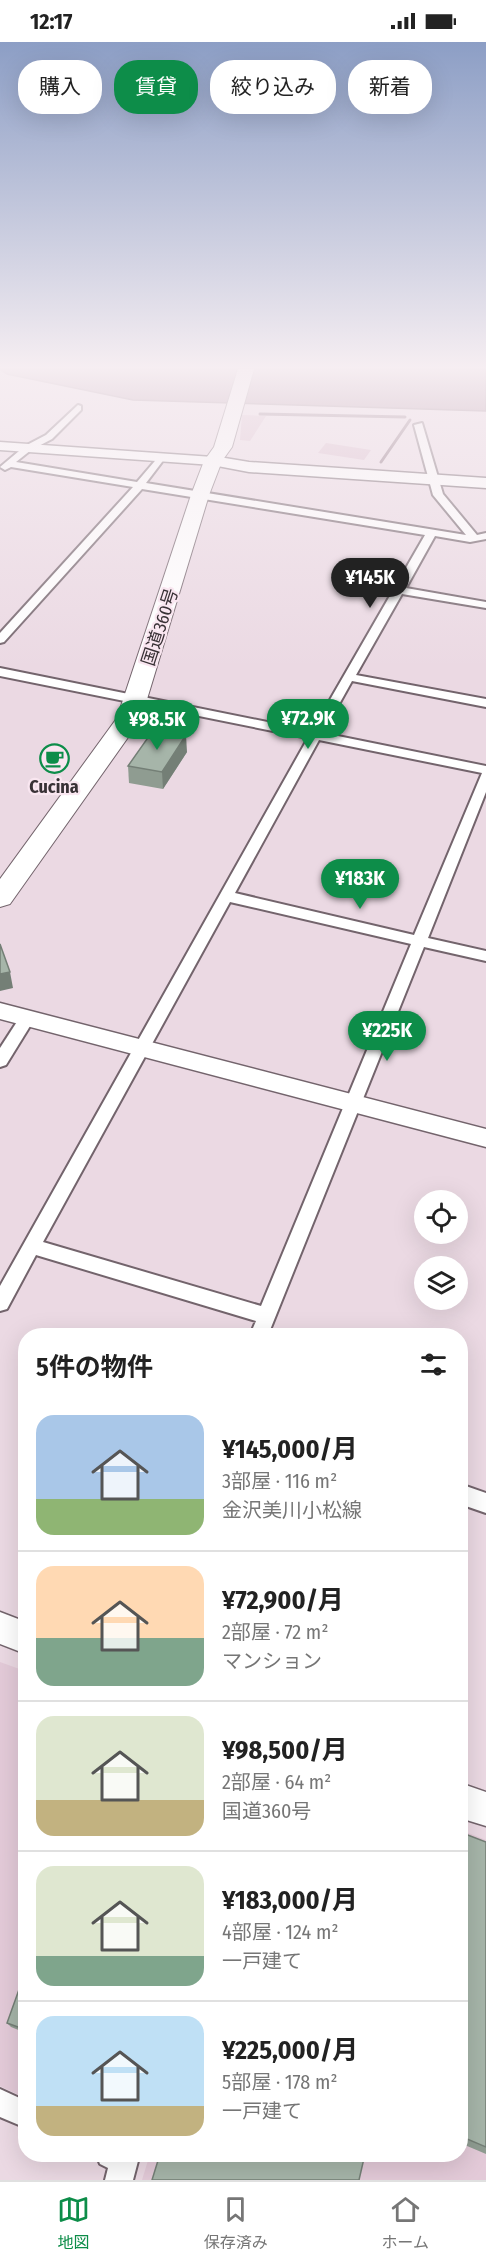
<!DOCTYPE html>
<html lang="ja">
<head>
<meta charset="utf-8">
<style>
	:root { --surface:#fff; --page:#f6f6f6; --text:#222; --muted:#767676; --line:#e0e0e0; --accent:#0d8d49 }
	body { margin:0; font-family:"Fira Sans Condensed","Noto Sans JP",sans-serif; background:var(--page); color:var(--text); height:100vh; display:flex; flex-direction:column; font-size:22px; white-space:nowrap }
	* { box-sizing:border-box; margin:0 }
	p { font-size:20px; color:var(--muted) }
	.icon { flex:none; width:33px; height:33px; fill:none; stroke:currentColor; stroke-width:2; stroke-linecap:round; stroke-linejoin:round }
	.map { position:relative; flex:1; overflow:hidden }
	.panel { position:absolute; left:18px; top:1286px; width:450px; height:834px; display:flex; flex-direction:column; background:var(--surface); border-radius:24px; box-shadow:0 6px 24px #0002 }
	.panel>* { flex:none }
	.hud { position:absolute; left:18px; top:18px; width:450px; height:54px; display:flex; gap:12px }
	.controls { position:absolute; left:414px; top:1148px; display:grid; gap:12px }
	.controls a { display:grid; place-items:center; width:54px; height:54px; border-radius:50%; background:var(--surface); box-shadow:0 6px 24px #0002; font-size:30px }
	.price { position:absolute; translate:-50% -51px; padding:0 14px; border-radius:21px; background:var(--accent); color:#fff; font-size:20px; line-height:39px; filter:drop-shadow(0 2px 3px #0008) }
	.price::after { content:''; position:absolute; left:50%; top:36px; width:18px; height:14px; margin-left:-9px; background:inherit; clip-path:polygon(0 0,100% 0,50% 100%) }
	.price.active { background:#222; color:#fff }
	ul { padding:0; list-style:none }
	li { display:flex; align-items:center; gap:18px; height:150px; padding:0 18px }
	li+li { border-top:2px solid var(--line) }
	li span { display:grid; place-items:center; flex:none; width:168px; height:120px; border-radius:18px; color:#555 }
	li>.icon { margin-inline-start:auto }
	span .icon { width:72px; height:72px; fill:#fffc; stroke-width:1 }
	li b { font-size:26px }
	h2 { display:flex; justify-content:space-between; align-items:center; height:72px; padding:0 18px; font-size:26px }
	.tag { padding:0 21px; border-radius:24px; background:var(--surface); box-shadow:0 6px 24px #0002; font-size:21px; line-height:54px }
	.tag.active { background:var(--accent); color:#fff }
	.status { display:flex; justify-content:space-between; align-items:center; height:42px; padding:0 30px; background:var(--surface); direction:ltr }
	.status svg { height:16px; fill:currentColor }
	.menu { display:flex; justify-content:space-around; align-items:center; height:84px; border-top:2px solid var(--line); background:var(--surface); font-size:16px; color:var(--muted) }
	.menu a { display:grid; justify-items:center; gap:3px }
	.menu .active { color:var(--accent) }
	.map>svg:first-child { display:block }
	.built { fill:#e3cad8 }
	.green { fill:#d8b8c9 }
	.water { fill:#a27d91; stroke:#826675; stroke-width:1.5 }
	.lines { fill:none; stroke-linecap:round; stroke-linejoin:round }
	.stream { stroke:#826675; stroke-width:3 }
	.street-casing { stroke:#73646c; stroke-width:4 }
	.secondary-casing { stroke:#73646c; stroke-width:3 }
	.primary-casing { stroke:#73646c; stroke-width:3 }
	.highway-casing { stroke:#73646c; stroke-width:2 }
	.street { fill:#fff; fill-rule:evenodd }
	.secondary { fill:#fff; fill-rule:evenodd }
	.primary { fill:#fff; fill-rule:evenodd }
	.highway { fill:#fff; fill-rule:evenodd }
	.wall { fill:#8f9c91 }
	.shaded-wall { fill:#747f76 }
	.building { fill:#a6b5a9; stroke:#747f76; stroke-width:1.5 }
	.labels { text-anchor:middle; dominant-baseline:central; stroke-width:4.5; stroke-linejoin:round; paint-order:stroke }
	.far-street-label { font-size:18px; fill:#383135; stroke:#f9e6f0 }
	.far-poi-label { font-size:18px; font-weight:bold; fill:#383135; stroke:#f9e6f0 }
</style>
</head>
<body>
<div class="status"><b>12:17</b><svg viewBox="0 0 49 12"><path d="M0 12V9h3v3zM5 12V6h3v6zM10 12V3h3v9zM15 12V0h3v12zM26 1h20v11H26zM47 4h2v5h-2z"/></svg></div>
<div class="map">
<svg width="486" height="2138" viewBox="0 0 486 2138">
	<rect width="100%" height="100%" fill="#ebd9e3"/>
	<g class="built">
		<polygon points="0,1620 25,1629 25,2056 0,2044"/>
		<polygon points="461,1788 486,1798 486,2138 142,2138 150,2112 460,2112"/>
	</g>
	<g class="green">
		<polygon points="242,373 266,374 250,399 240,398"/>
		<polygon points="326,401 371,408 364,418 318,411"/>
	</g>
	<polygon class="water" points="0,327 486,327 486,369 133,358 7,332"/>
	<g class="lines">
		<g class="stream">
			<polyline points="260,372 405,375"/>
			<polyline points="381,420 410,378"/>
		</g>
		<defs>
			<g id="street">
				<path d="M78,363L81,364V368L52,397L31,408L16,420L137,440L160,413L165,416L146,441L466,493L433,453L414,383L422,381L443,452L477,493L486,491V497L470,500L435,494L406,546L486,560V566L402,552L356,633L486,657V665L352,639L323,691L486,724V750L428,896L486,909V919L424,905L268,1293H250L256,1279L36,1213L7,1267L0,1269V1244L308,696L0,634V626L312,689L425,493L142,447L4,600L0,601V591L133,445L11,425L5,428L0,425L25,404L46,393ZM319,698L482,731L414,893L235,851ZM230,860L411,902L261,1264L43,1200Z"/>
				<polygon points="27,970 35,976 6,1023 0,1025 0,1006 22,972"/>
				<polygon points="460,1442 486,1451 486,1471 460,1462"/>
				<polygon points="0,2047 26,2059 26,2086 0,2075"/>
				<polygon points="96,2112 135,2112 138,2119 133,2138 105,2138 108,2126 100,2122"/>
			</g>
			<g id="secondary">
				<polygon points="0,400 213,415 220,419 213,423 0,408"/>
				<polygon points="0,961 486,1087 486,1105 0,977"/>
				<polygon points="0,1570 26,1580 26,1612 0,1602"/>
				<polygon points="460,1741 486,1750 486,1784 460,1776"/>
			</g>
			<polygon id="primary" points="213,414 249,420 486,436 486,446 249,430 207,422 205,419"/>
			<polygon id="highway" points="238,327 254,327 232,405 222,419 209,453 141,677 10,862 0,865 0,837 117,676 191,453 204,419 214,405"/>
		</defs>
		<use href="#street" class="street-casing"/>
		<use href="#secondary" class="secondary-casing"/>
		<use href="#primary" class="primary-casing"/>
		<use href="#highway" class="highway-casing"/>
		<use href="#street" class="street"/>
		<use href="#secondary" class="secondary"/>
		<use href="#primary" class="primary"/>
		<use href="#highway" class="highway"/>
	</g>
	<g class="wall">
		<polygon points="187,710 163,747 129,741 128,724"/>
		<polygon points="460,1790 486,1800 486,2112 460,2101"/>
		<polygon points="26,1944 26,1991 11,1985 7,1981"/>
	</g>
	<g class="shaded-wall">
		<polygon points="186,693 187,710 163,747 162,730"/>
		<polygon points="10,930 13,946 0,949 0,932"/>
	</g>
	<g class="building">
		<polygon points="154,687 186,693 162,730 128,724"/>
		<polygon points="0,902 10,930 0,932"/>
		<polygon points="460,1790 486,1800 486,2105 460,2094"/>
		<polygon points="21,1942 26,1944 26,1988 7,1981"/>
		<polygon points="160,2112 365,2112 359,2138 152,2138"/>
	</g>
	<linearGradient id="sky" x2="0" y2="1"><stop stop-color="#8c9ec5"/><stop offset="0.52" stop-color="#f6eef2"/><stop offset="1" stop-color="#f6eef2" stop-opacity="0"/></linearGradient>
	<rect width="486" height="626" fill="url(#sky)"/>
	<defs>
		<symbol id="cafe-ring" viewBox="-11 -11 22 22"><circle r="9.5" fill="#f9e6f0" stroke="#0d8d49" stroke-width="1.5"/><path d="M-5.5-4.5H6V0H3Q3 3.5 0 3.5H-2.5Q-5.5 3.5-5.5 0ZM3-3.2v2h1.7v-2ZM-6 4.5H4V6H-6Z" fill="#0d8d49"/></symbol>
	</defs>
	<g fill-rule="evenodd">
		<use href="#cafe-ring" x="38" y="700" width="33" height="33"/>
	</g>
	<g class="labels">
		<g class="far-street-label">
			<text transform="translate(160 585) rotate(-72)">国道360号</text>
		</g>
		<g class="far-poi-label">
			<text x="54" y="745">Cucina</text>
		</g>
	</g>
</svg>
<div class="controls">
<a><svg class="icon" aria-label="locate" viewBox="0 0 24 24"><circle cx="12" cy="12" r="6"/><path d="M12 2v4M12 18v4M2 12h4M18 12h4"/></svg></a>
<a><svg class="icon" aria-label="layers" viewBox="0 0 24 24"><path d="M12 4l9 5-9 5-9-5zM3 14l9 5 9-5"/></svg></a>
</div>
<b class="price active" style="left:370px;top:567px">¥145K</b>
<b class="price" style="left:308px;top:708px">¥72.9K</b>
<b class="price" style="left:157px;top:709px">¥98.5K</b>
<b class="price" style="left:360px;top:868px">¥183K</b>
<b class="price" style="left:387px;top:1020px">¥225K</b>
<div class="hud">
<a class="tag">購入</a>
<a class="tag active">賃貸</a>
<a class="tag">絞り込み</a>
<a class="tag">新着</a>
</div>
<section class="panel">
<h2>5件の物件<svg class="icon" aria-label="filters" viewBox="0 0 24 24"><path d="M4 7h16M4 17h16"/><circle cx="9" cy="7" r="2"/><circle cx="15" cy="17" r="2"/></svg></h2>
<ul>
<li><span style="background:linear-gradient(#a9c7e8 70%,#8fb573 0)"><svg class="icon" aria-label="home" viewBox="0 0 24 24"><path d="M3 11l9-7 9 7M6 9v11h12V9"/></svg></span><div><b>¥145,000/月</b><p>3部屋 · 116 m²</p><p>金沢美川小松線</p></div></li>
<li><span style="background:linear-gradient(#ffd9b3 60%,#7fa58c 0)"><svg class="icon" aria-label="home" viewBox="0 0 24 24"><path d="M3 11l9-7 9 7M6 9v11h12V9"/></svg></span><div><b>¥72,900/月</b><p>2部屋 · 72 m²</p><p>マンション</p></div></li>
<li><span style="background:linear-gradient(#dfe7d0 70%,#c2b280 0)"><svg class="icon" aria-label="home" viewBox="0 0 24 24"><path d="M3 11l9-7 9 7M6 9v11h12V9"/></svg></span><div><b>¥98,500/月</b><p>2部屋 · 64 m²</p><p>国道360号</p></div></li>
<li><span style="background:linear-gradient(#dfe7d0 75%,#7fa58c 0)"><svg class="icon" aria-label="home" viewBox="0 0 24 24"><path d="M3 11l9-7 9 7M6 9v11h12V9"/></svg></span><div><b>¥183,000/月</b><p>4部屋 · 124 m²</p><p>一戸建て</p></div></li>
<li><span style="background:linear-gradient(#bfe0f5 75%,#c2b280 0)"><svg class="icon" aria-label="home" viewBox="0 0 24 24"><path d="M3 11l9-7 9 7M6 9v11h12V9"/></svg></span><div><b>¥225,000/月</b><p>5部屋 · 178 m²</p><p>一戸建て</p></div></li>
</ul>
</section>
</div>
<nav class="menu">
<a class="active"><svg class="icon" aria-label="map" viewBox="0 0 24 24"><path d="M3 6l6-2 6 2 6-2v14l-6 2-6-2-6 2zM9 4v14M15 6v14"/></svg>地図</a>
<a><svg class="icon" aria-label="saved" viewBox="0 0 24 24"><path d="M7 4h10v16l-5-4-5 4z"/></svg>保存済み</a>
<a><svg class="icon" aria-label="home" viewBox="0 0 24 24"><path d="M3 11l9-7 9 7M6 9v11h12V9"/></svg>ホーム</a>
</nav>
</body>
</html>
